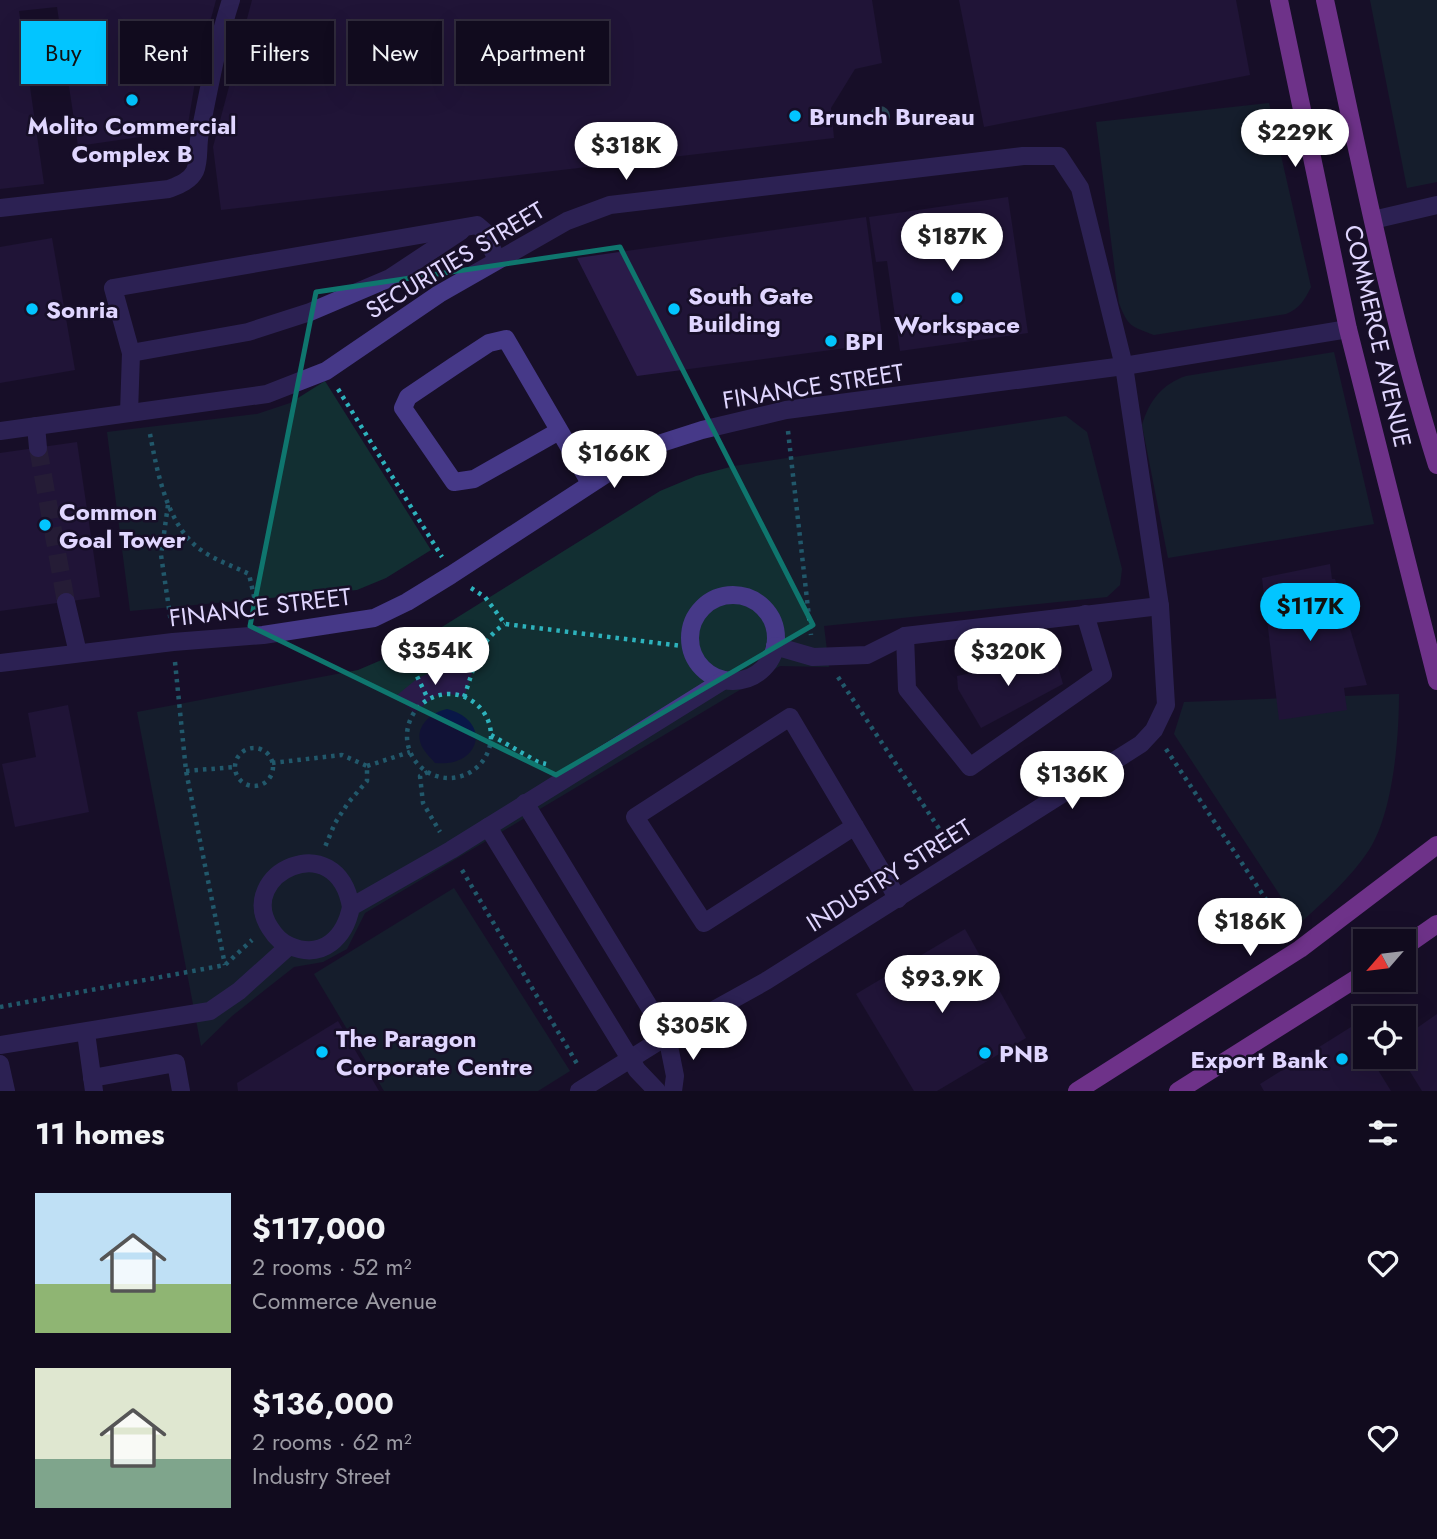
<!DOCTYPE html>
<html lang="en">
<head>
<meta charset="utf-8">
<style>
	:root { --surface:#110b1e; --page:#1a1427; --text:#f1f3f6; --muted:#9c9ba4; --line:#302b3c; --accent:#02c5ff }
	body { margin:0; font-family:Jost,sans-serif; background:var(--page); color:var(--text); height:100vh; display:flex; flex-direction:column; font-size:26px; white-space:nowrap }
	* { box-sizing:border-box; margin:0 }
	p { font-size:23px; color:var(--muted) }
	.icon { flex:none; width:38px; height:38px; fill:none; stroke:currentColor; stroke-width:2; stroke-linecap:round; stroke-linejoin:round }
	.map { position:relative; height:1091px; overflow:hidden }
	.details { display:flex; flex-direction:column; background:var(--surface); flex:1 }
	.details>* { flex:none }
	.top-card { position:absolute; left:21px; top:21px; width:700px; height:63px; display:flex; gap:14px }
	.needle { width:46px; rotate:242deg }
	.buttons { position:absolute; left:1353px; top:929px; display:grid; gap:14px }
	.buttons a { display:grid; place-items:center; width:63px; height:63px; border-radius:0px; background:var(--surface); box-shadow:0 7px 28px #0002,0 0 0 2px var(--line); font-size:35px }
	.price { position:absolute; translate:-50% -60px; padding:0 16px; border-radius:24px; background:#fff; color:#222; font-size:23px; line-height:46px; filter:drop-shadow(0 2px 4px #0008) }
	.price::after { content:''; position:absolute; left:50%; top:42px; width:21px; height:16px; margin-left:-10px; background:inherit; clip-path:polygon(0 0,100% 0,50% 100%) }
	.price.current { background:var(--accent); color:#111 }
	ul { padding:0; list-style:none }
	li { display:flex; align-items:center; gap:21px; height:175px; padding:0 35px }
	li span { display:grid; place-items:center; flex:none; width:196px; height:140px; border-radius:0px; color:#555 }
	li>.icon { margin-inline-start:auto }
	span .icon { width:84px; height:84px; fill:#fffc; stroke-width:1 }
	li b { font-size:30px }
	h2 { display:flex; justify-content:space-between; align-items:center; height:84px; padding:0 35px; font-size:30px }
	.pill { padding:0 24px; border-radius:0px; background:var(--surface); box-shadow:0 7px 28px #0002,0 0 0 2px var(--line); font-size:24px; line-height:63px }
	.pill.current { background:var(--accent); color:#111 }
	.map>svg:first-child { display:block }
	.green { fill:#122f32 }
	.water { fill:#091747 }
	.building { fill:#2a1b49 }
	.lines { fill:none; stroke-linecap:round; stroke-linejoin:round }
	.minor-tunnel { stroke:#352d48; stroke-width:18; stroke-dasharray:18 9; stroke-linecap:butt }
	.path { stroke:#2db2bc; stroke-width:4.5; stroke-dasharray:3.5 5; stroke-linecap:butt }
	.minor { stroke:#463988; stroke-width:18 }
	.major { stroke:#d85dff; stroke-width:18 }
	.tree { fill:#3e8486 }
	.marked { fill:none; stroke:#0f766e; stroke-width:5; stroke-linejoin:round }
	.poi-dot { fill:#02c5ff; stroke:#170f28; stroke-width:2.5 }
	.labels { text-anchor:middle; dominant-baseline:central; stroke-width:5; stroke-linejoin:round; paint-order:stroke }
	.poi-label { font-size:24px; font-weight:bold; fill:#e0d6ff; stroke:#170f28; text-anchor:start }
	.street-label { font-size:24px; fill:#e0d6ff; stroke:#170f28 }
</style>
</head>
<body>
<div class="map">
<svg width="1437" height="1091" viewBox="0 0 1437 1091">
	<rect width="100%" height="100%" fill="#170f28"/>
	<g class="green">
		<polygon points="1370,0 1437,0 1437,182 1407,188"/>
		<path d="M1269,103L1311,287C1304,301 1300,308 1286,314L1154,335C1131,326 1128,327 1119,303L1096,122Z"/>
		<path d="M1334,352L1374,524L1168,558L1142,425C1149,401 1162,384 1186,376Z"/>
		<polygon points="325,381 431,550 386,578 357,590 130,611 107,432 257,414 290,403"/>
		<polygon points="1066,416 1087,432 1122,569 1120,585 1107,597 824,626 829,667 780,666 365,913 347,949 323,962 294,967 232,1016 201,1046 137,712 358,670 405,650 660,491 696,476 734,466"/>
		<path d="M1399,694C1399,738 1393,813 1369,850C1350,879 1324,901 1299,924L1174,734L1184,702Z"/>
		<polygon points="454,888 570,1071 538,1091 384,1091 314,974"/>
	</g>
	<path class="water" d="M447,709C493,721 480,768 435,763C432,759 427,755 424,750C411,731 428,713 447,709Z"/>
	<g class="building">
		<polygon points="0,0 216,0 197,70 187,130 78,146 57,7 19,11 44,184 0,189"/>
		<polygon points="252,0 872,0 882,63 855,69 831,108 834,138 221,210 213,147"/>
		<polygon points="959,0 1236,0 1250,75 984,127"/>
		<polygon points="1008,197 1028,333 900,351 887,261 876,262 869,217"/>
		<polygon points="866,217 883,343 637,376 577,258"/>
		<polygon points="52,238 75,370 0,383 0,247"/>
		<polygon points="77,442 100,597 0,611 0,453"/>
		<polygon points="1330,564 1332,579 1335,579 1367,685 1344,688 1347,710 1279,720 1262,578"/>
		<polygon points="1055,656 1063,684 981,728 958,689 957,676"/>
		<polygon points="443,667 456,667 472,673 464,697 450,694 435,696 414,713 396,696 418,678"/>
		<polygon points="68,705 89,812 15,827 2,764 36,757 28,713"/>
		<polygon points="965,929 1026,1038 937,1091 914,1091 856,994"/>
		<polygon points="1437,1014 1437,1091 1422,1091 1401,1057 1404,1057 1404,1037"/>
		<polygon points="338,1021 379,1091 238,1091 237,1083"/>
		<polygon points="1351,1027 1365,1050 1365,1057 1370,1057 1391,1091 1264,1091 1260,1084"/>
	</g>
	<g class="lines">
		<polyline class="minor-tunnel" points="38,448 66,602"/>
		<g class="path">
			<polyline points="338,389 442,557"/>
			<polyline points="788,431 811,635"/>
			<path d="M150,434C157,471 167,526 201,550C215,560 233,566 249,574L258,614"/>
			<polyline points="168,505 161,555 171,622"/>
			<polyline points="471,588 485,597 505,624 690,647"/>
			<polyline points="389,634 413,668 428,699"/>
			<polyline points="175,662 186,771 225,965"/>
			<polyline points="838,677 948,842"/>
			<circle cx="449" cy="736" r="42"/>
			<path d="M464,697C474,669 478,641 505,624"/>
			<polyline points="491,735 538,762 546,764"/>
			<circle cx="254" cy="767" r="19"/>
			<polyline points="1166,749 1287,931"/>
			<polyline points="272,763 342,755 367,766 367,781 348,803 335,823 325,847"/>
			<polyline points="367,766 410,752"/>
			<polyline points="186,771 235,767"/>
			<polyline points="428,772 420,776 423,803 440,832"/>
			<polyline points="462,870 579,1067"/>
			<polyline points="0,1007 225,965 252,940"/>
		</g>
		<g class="minor">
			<path d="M0,208L169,189C179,185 190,181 195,171C200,159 197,146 200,133C209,89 217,43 231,0"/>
			<polyline points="1373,220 1437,205"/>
			<polyline points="131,353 248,332 310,312 390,278 461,231"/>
			<polyline points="129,413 131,353 113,288 477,225 484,231 497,260"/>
			<polyline points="36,426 38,448"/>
			<polyline points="0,431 267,394 326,371 439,294 567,221 610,205 1023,156 1059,156 1080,188 1124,366 1160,606 1166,705 1154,730 1141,744 766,981 667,1036 579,1091"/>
			<polyline points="559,431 474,479 454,482 403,408 408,397 454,366 489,343 506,339 590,483"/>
			<circle cx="733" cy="638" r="43"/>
			<polyline points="66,602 78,653"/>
			<polyline points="905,636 907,689 970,767 1103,674 1085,614"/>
			<polyline points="775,646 813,657 867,655 905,636 1160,606"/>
			<polyline points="0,663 173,642 263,635 374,618 407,602 451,575 646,448 702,430 786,410 1124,366 1348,329"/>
			<polyline points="525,803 667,1036 675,1076 673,1091"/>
			<polyline points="855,826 704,923 635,817 790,717 898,899"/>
			<polyline points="488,827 637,1070 657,1091"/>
			<path d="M351,907C337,825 235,874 270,928C275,936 281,943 290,946C323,960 345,937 351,907L451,850L724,680"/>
			<polyline points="86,1033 94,1091"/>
			<polyline points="0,1045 210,1011 239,991 289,946"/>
			<polyline points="0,1064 6,1091"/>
			<polyline points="92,1078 176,1063 181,1091"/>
		</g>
		<g class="major">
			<polyline points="1279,0 1348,329 1437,681"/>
			<path d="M1325,0C1359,155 1389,313 1437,465"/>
			<polyline points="1404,947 1437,924"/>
			<polyline points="1077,1091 1300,949 1437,845"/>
			<polyline points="1178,1091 1365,973"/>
		</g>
	</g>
	<circle class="tree" cx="880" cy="116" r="10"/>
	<path d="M0 0H1437V1091H0ZM620,247L813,625L556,775L250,626L316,292Z" fill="#170f28" fill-opacity=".55" fill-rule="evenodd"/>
	<path class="marked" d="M620,247L813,625L556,775L250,626L316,292Z"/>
	<g class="poi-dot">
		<circle cx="132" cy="100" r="7"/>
		<circle cx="795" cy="116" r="7"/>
		<circle cx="957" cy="298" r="7"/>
		<circle cx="32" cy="309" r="7"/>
		<circle cx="674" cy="309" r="7"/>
		<circle cx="831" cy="341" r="7"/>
		<circle cx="45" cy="525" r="7"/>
		<circle cx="322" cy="1052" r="7"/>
		<circle cx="985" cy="1053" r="7"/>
		<circle cx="1342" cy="1059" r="7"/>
	</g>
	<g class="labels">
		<g class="poi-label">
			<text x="809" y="116">Brunch Bureau</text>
			<text x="132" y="125" text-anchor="middle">Molito Commercial<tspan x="132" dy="28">Complex B</tspan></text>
			<text x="688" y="295">South Gate<tspan x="688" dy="28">Building</tspan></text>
			<text x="46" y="309">Sonria</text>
			<text x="957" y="324" text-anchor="middle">Workspace</text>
			<text x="845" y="341">BPI</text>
			<text x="59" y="511">Common<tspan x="59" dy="28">Goal Tower</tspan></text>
			<text x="336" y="1038">The Paragon<tspan x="336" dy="28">Corporate Centre</tspan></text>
			<text x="999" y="1053">PNB</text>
			<text x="1328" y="1059" text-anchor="end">Export Bank</text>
		</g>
		<g class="street-label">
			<text transform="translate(455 260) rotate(-31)">SECURITIES STREET</text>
			<text transform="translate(1378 336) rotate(77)">COMMERCE AVENUE</text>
			<text transform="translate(813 386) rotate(-9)">FINANCE STREET</text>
			<text transform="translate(260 607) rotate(-7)">FINANCE STREET</text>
			<text transform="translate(889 875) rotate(-32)">INDUSTRY STREET</text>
		</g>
	</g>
</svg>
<div class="buttons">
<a><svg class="needle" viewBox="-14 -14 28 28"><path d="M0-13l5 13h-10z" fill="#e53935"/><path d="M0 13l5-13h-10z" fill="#9c9ba4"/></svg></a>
<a><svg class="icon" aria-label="locate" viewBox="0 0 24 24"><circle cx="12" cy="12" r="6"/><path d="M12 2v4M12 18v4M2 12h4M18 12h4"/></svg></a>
</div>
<b class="price" style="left:1295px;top:169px">$229K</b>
<b class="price" style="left:626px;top:182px">$318K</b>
<b class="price" style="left:952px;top:273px">$187K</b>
<b class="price" style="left:614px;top:490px">$166K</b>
<b class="price current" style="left:1310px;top:643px">$117K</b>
<b class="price" style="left:435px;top:687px">$354K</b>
<b class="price" style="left:1008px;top:688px">$320K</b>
<b class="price" style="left:1072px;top:811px">$136K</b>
<b class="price" style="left:1250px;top:958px">$186K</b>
<b class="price" style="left:942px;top:1015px">$93.9K</b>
<b class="price" style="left:693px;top:1062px">$305K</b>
<div class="top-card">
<a class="pill current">Buy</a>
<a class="pill">Rent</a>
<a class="pill">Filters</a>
<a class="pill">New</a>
<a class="pill">Apartment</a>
</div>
</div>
<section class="details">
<h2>11 homes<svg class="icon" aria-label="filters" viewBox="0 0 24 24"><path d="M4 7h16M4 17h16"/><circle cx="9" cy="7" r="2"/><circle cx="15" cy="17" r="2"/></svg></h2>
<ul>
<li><span style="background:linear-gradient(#bfe0f5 65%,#8fb573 0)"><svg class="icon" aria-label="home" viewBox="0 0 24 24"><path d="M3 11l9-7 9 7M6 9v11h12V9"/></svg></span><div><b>$117,000</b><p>2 rooms · 52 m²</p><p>Commerce Avenue</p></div><svg class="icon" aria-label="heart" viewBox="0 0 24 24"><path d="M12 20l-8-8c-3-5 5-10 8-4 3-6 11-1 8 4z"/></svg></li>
<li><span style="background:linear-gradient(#dfe7d0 65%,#7fa58c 0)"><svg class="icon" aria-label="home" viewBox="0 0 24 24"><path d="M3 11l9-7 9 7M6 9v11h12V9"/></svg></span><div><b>$136,000</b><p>2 rooms · 62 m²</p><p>Industry Street</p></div><svg class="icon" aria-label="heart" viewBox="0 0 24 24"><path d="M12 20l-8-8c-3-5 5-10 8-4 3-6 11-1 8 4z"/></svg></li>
</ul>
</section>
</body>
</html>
